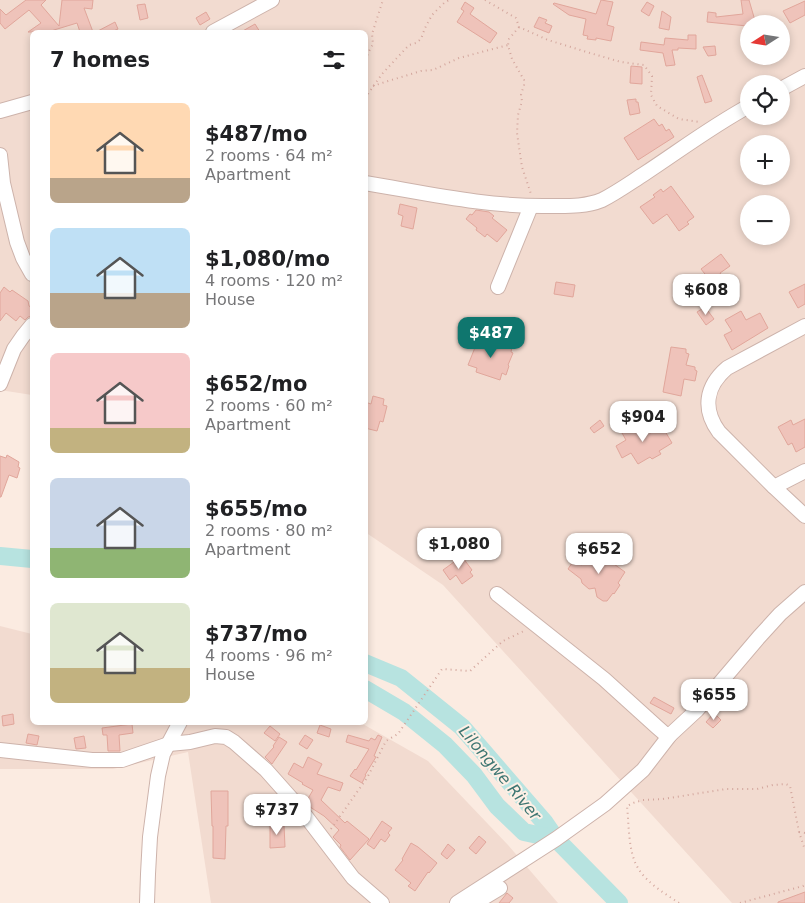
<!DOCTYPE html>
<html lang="en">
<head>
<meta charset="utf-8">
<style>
	:root { --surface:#fff; --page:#f2f2f2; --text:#202124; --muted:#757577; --accent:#0f766e }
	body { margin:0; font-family:"DejaVu Sans",sans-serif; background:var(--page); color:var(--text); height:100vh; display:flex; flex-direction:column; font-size:19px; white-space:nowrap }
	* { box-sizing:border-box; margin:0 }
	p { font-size:16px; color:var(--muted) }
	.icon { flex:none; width:28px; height:28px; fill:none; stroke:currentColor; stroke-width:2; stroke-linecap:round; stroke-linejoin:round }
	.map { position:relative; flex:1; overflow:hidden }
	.drawer { position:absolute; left:30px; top:30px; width:338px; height:695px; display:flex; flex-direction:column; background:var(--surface); border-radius:8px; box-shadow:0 2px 8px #0003 }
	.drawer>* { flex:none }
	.needle { width:32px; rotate:258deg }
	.buttons { position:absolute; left:740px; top:15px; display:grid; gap:10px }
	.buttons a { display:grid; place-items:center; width:50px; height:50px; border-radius:50%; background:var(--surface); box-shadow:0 2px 8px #0003; font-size:25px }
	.price { position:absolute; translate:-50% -42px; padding:0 11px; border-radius:10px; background:#fff; color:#222; font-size:16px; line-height:32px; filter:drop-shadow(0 1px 2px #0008) }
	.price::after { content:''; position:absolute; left:50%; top:30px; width:15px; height:11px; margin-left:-8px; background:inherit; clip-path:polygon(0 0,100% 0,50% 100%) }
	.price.active { background:var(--accent); color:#fff }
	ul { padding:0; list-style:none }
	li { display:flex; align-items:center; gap:15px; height:125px; padding:0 20px }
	li span { display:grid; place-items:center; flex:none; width:140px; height:100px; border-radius:8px; color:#555 }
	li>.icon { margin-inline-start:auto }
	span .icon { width:60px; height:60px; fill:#fffc; stroke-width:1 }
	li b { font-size:21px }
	h2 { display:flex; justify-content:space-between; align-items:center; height:60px; padding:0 20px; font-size:21px }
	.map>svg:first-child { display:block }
	.residential { fill:#f2dbd0; fill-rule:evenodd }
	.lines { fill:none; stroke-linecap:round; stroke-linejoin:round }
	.river { stroke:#b7e3e0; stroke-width:18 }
	.building { fill:#efc3ba; stroke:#e1a69b }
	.minor-casing { stroke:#cdb3ab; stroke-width:16 }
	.path { stroke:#d3a69d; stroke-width:2; stroke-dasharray:1 4; stroke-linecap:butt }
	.minor { stroke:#fff; stroke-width:14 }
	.labels { text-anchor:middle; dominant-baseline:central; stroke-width:4; stroke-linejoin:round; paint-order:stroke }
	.water-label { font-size:16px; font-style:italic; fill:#3e7672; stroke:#fef0e6 }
</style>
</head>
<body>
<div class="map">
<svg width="805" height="903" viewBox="0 0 805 903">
	<rect width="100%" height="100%" fill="#fbebe1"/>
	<g class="residential">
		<path d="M0,0H805V903H732L443,585L365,532V32H32V395L0,390ZM749,24H781V56H749ZM749,84H781V116H749ZM749,144H781V176H749ZM749,204H781V236H749Z"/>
		<polygon points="0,626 32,634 32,722 361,723 428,761 508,845 558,903 211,903 188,752 113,769 0,769"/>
	</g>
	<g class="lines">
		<g class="river">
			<polyline points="0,556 32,559"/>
			<polyline points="365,663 401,678 462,727 545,823 556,839 619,903"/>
			<polyline points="365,689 404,712 445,745 474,775 497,806 524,832 556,839"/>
		</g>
	</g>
	<g class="building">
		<polygon points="26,0 46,0 41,5 59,26 62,0 93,0 92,9 84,8 93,32 80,32 77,23 54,30 50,32 28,32 41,23 29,10 5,29 0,23 0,9 6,15"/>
		<polygon points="601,0 613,2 607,25 614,27 611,41 596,38 596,40 587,39 588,36 583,35 586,19 569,15 553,4 554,3 596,14"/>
		<polygon points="741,0 749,0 756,24 747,24 747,26 707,22 708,12 716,13 716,17 743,14"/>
		<polygon points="805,1 805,15 790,23 783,11"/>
		<polygon points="465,2 474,8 470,14 497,33 490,43 457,22 464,11 461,9"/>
		<polygon points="647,2 654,6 649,16 641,11"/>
		<polygon points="145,4 148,18 140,20 137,5"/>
		<polygon points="662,11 671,17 669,30 659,28"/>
		<polygon points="206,12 210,19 200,25 196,18"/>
		<polygon points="539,17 547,20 545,23 552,26 549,33 534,27"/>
		<polygon points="115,22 118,29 111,32 96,32"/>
		<polygon points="255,24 260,32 241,32"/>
		<polygon points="688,35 696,35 696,49 678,48 678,50 672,50 675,65 666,66 663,53 640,50 641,42 664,45 665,38 688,40"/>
		<polygon points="715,46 716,55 708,56 703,47"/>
		<polygon points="631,66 642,67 642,84 630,83"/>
		<polygon points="702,75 712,101 705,103 697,77"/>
		<polygon points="636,99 636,102 638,102 640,113 630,115 627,100"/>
		<polygon points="654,119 659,126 662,124 666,131 669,129 674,137 638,160 624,138"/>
		<polygon points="671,186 694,217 687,222 689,224 679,231 667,214 653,224 640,207 655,197 653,195 661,189 663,192"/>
		<polygon points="400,204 417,208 413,229 401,226 403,216 398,214"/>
		<polygon points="476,210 489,212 494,216 492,218 507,230 497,242 487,234 485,237 476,230 477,228 466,219 470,214 472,215"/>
		<polygon points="721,254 730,266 720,273 722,276 712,283 701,269"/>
		<polygon points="556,282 575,285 573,297 554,294"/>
		<polygon points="805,284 805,304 798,308 789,292"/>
		<polygon points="4,287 10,292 12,290 28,301 29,306 32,308 32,316 28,317 25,320 20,316 16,321 6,313 0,321 0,293"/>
		<polygon points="705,307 714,319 706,325 697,312"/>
		<polygon points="741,311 746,320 760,313 768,328 732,350 724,335 732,331 725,320"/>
		<polygon points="478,340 494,347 496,341 512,347 511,352 513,353 508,365 509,366 506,375 502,373 500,380 476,372 477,368 468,365"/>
		<polygon points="671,347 686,349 686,353 689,354 686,365 695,367 695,370 697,371 695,381 684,379 681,396 663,392"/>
		<polygon points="373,396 384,399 383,405 387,406 383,422 380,421 377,431 365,428 365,402 371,404"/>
		<polygon points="805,419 805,447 796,452 792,443 788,445 778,427 791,420 793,425"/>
		<polygon points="600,420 604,426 594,433 590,428"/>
		<polygon points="640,423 642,426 644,424 650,433 662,426 672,443 659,451 661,454 652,459 650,457 638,464 631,453 622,458 616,446 626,440 622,433"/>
		<polygon points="7,455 19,462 18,467 20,468 17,478 9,475 1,497 0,497 0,456 6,458"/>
		<polygon points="592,551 606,561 607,559 625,572 618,583 620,585 614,594 613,593 607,601 603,601 597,597 595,588 589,589 582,583 581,579 568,569 574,560 582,565"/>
		<polygon points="460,554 472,570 470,572 473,576 462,584 456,575 450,580 443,570 454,562 452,560"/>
		<polygon points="654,697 674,708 671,714 650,703"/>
		<polygon points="714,713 721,720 713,728 706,722"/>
		<polygon points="13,714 14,724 3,726 2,716"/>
		<polygon points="132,724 133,733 119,735 120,751 108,751 107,735 103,735 102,728"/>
		<polygon points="320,725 331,729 329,737 317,733"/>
		<polygon points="270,726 280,734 275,741 264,733"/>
		<polygon points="28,734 39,736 37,745 26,743"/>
		<polygon points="305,735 313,740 307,749 299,744"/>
		<polygon points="348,735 369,741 371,738 375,740 378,735 382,737 374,756 376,757 365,775 366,775 362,783 350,776 355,769 356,770 369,749 346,742"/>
		<polygon points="84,736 86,748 76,749 74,738"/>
		<polygon points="279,737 287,742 272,764 265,757 274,747 273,746"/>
		<polygon points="308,757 322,764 317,774 343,783 340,791 328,787 321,800 345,823 347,821 369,839 350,860 340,847 341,845 333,837 339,830 324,816 310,807 306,802 313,790 302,784 303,783 288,774 294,763 303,768"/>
		<polygon points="211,791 228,791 228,826 226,826 225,859 213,858 213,826 212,826"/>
		<polygon points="382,821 392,828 388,833 390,835 385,842 381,839 374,849 367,844"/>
		<polygon points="270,825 284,825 285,847 270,848"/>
		<polygon points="479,836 486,842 476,854 469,848"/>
		<polygon points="411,843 418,847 437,863 429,873 428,872 415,891 408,886 411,883 395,870 403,860 402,859"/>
		<polygon points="448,844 455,850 447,859 441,854"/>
		<polygon points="805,892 805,903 778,903 778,902"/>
		<polygon points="507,893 513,898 509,903 499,903"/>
	</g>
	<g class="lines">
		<defs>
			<g id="minor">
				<polyline points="213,32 272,0"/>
				<polyline points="781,89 805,76"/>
				<polyline points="0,111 32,102"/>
				<polyline points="0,155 3,183 17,242 23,258 32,274"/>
				<path d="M365,183C426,193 487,207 549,206C567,206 585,207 602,200C616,193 630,183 644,174C679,151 712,126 749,106"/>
				<polyline points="498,287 531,206"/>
				<path d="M805,326L727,368C706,386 702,409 719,432L774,487L805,516"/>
				<polyline points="0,384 14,349 23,336 32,325"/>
				<polyline points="774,487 805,471"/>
				<polyline points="497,594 604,679 657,727 665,734 670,735 697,710 759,637 780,614 805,592"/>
				<polyline points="0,750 92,760 122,760 169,744 190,742 215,736 226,737 234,742 266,770 298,806 353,878 382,903"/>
				<polyline points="147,903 148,874 150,837 158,776 163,754 180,722"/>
				<polyline points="457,903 556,839 605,804 643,770 670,735"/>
				<polyline points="475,903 500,888"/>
			</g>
		</defs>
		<use href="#minor" class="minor-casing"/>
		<g class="path">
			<polyline points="485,0 516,18 519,27 548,40 590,53 621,62 644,65 652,76 651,95 657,106 679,119 700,122"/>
			<polyline points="519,27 509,39 508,45 512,59 524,80 524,85 521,95 522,101 518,115 517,133 522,167 531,194"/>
			<polyline points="365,65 368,53 373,44 372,34 383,0"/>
			<polyline points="373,86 385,82 421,71 433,70 459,58 508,45"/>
			<polyline points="365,98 382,74 409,45 416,43 421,39 425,28 432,15 444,3 449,0"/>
			<polyline points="331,829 367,778 386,741 398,734 442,669 470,671 503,641 526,630"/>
			<polyline points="799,832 805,833"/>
			<path d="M679,903C664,893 647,883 638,868C628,852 629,824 627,806L633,803L643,800L663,799L726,789H757L773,785L786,784L790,786L799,832L805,850"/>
			<polyline points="740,903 803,886 805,884"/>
		</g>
		<use href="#minor" class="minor"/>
	</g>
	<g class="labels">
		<g class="water-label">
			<text transform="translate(500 773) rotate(50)">Lilongwe River</text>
		</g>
	</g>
</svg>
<div class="buttons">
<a><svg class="needle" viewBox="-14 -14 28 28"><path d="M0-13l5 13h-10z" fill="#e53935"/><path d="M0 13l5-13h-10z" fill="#757577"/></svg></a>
<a><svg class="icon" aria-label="locate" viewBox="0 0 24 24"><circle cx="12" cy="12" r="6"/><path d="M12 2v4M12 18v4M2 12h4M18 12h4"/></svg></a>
<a>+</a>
<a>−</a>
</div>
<b class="price" style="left:706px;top:316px">$608</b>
<b class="price active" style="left:491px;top:359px">$487</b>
<b class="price" style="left:643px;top:443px">$904</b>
<b class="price" style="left:459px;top:570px">$1,080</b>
<b class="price" style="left:599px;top:575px">$652</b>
<b class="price" style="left:714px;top:721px">$655</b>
<b class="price" style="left:277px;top:836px">$737</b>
<section class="drawer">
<h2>7 homes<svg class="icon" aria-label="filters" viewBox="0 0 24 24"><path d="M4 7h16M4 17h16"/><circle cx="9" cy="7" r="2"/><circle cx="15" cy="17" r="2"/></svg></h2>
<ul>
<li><span style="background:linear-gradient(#ffd9b3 75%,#b9a48a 0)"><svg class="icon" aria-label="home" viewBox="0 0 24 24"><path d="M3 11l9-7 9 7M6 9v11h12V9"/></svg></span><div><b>$487/mo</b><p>2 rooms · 64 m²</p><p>Apartment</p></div></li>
<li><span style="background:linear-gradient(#bfe0f5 65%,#b9a48a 0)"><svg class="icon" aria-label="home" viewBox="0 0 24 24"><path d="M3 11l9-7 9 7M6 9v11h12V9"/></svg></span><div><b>$1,080/mo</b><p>4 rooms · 120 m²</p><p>House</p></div></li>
<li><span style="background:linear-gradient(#f6c9c9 75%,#c2b280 0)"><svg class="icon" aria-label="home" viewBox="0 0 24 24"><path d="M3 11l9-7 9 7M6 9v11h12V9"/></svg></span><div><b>$652/mo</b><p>2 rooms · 60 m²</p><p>Apartment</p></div></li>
<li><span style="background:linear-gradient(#c9d6e8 70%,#8fb573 0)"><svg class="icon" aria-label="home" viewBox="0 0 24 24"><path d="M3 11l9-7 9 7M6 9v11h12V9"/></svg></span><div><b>$655/mo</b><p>2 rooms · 80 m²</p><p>Apartment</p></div></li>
<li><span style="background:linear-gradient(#dfe7d0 65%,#c2b280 0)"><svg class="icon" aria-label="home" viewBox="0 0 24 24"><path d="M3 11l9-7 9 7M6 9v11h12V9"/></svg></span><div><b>$737/mo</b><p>4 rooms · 96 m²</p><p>House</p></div></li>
</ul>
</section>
</div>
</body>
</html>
